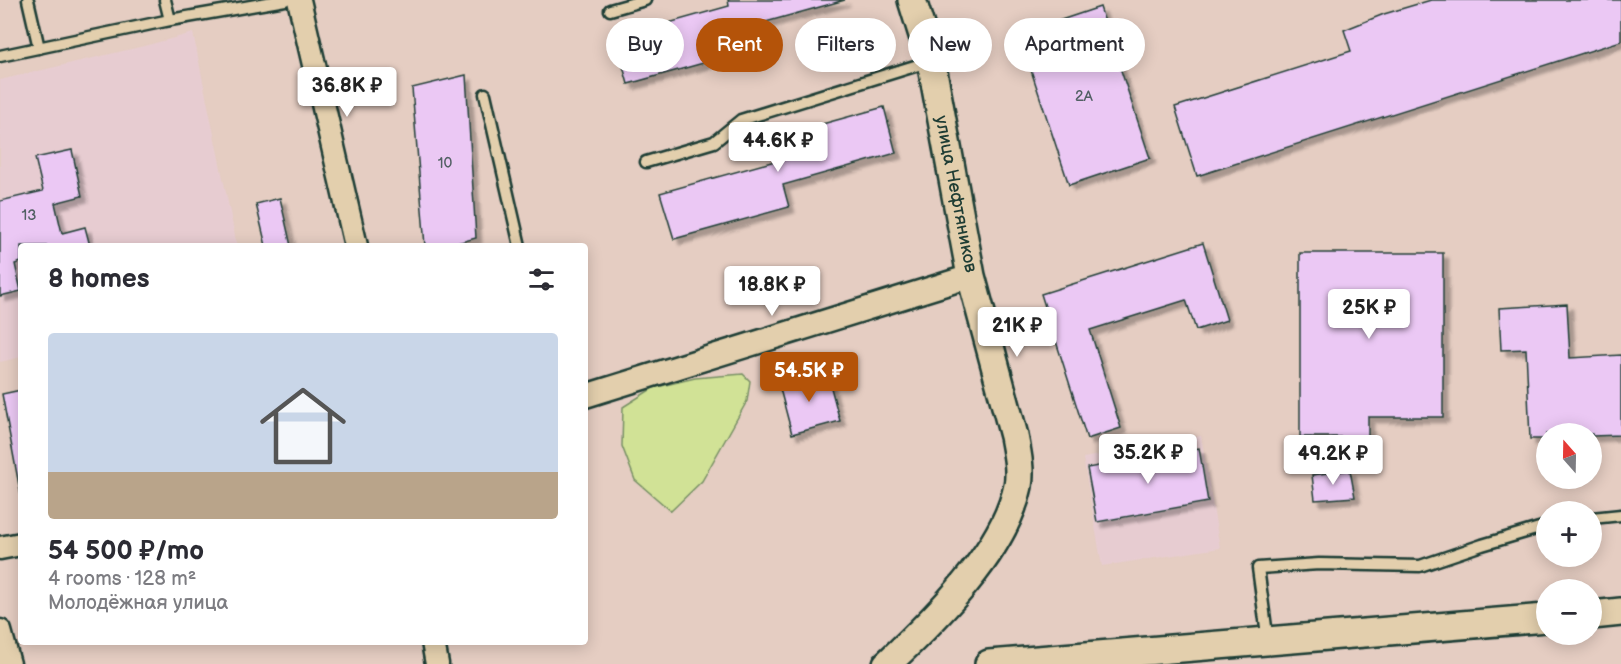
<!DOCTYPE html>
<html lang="en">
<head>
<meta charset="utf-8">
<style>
	:root { --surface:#fff; --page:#f7f7f7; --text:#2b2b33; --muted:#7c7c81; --line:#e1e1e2; --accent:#b45309 }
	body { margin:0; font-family:"Balsamiq Sans",sans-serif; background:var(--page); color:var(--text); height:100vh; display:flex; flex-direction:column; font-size:22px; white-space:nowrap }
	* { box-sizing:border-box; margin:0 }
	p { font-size:20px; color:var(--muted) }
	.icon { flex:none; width:33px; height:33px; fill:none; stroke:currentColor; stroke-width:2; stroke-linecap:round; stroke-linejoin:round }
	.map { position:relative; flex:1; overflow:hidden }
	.drawer { position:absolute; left:18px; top:243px; width:570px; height:402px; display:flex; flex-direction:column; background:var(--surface); border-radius:6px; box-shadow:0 3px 15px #0003 }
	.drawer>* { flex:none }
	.guide { position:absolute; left:606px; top:18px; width:570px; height:54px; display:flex; gap:12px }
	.needle { width:39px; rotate:340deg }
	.buttons { position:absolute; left:1536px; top:423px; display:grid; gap:12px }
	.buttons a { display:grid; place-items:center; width:66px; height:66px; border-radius:50%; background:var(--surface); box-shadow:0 3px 15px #0003; font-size:30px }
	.price { position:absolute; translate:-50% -51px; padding:0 14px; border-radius:6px; background:#fff; color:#222; font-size:20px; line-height:39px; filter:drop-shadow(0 2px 3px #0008) }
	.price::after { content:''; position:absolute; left:50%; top:36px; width:18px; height:14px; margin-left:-9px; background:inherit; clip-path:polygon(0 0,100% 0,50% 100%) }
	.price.active { background:var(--accent); color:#fff }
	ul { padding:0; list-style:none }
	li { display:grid; align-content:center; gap:12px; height:318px; padding:0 30px }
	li+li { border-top:2px solid var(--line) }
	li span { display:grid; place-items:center; height:186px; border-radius:6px; color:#555 }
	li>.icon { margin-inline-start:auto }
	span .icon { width:108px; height:108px; fill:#fffc; stroke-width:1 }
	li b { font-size:26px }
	h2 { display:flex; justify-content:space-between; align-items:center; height:72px; padding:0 30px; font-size:26px }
	.pill { padding:0 21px; border-radius:27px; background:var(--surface); box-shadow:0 3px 15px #0003; font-size:21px; line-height:54px }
	.pill.active { background:var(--accent); color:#fff }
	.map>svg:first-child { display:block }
	.built { fill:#e7ccd1 }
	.green { fill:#d1e296; stroke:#789065; stroke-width:1.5 }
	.building { fill:#ebc8f4; stroke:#1f3d34; stroke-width:1.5; filter:url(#shadow) }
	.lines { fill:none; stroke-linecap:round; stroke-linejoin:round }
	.service-casing { stroke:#1f3d34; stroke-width:15 }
	.minor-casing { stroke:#1f3d34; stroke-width:27 }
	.tertiary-casing { stroke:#1f3d34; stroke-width:32 }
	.service { stroke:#e3cfad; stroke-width:10 }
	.minor { stroke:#e3cfad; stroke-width:22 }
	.tertiary { stroke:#e3cfad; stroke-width:27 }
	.labels { text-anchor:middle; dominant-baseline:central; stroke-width:4.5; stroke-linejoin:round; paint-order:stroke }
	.number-label { font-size:15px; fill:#526064 }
	.street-label { font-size:18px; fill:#1f3d34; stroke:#e3cfad }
</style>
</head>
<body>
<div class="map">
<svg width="1621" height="664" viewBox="0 0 1621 664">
	<defs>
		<filter id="shadow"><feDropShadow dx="5.5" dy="5.5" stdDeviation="1.5" flood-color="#0004"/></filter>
	</defs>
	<rect width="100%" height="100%" fill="#e5cdc2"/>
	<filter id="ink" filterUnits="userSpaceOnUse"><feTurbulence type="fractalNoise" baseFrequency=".0167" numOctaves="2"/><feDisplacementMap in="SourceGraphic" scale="12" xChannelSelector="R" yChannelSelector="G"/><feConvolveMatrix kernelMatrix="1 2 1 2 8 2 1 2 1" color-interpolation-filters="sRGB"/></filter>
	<g filter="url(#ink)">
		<g class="built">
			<polygon points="193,33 237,246 21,246 21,357 0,362 0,80 144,46"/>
			<polygon points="1201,436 1220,548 1102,566 1083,458"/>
		</g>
		<polygon class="green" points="743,374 750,381 747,401 702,481 671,511 635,480 622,446 623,407 653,388 695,378"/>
		<g class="building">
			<polygon points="728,0 845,0 737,30 743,52 628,84 615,38 729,6"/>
			<polygon points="1431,0 1621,0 1621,41 1197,176 1175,107 1351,51 1344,30 1384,14"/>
			<polygon points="1100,7 1150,158 1069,185 1019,34"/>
			<polygon points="466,75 476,238 446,246 425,246 412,88"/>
			<polygon points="884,107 896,153 783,185 789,207 674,239 660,193 775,161 768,139"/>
			<polygon points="72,150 82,196 55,203 62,233 85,227 90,246 21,246 21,262 15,264 21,291 0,296 0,201 43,191 35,158"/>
			<polygon points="280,198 291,246 266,246 256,204"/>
			<polygon points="1203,243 1227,320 1196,330 1186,300 1090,330 1121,428 1087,439 1041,294"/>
			<polygon points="1300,253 1443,253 1443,417 1368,417 1368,437 1300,437"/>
			<polygon points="1567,304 1570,358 1621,355 1621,435 1592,436 1592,434 1546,434 1546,439 1530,439 1526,349 1501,350 1499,308"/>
			<polygon points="827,373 840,421 792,434 779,385"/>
			<polygon points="21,390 21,496 2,394"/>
			<polygon points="1199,448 1208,502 1097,522 1087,468"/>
			<polygon points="1350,470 1355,497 1315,500 1312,475"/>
		</g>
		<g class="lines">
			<defs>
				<g id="service">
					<polyline points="28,0 39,48"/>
					<polyline points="165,0 170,20"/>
					<polyline points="610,10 645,0"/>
					<polyline points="0,56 170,20 285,0"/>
					<polyline points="485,94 520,246"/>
					<polyline points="646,162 714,142 741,120 931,61"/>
					<polyline points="1592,518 1621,515"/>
					<polyline points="1268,642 1258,568 1319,564 1420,566 1482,545 1546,526"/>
				</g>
				<g id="minor">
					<polyline points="299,0 356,246"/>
					<polyline points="585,396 971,276"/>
					<polyline points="0,548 21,544"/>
					<polyline points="0,631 9,664"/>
					<polyline points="433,642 437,664"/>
				</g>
				<g id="tertiary">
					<polyline points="1592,615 1621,612"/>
					<path d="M887,664C934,620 1005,551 1018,486C1021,470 1017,452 1014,436L971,276L931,61L912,0"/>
					<polyline points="989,664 1546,618"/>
				</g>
			</defs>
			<use href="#service" class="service-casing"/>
			<use href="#minor" class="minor-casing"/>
			<use href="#tertiary" class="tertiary-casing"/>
			<use href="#service" class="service"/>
			<use href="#minor" class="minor"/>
			<use href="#tertiary" class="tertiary"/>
		</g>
	</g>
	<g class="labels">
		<g class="number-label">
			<text x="1084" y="96">2А</text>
			<text x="445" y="163">10</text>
			<text x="29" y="215">13</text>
		</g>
		<g class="street-label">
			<text transform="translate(956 194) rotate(79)">улица Нефтяников</text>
		</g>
	</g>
</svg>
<div class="buttons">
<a><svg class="needle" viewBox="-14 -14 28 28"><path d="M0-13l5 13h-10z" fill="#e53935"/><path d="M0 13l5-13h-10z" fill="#7c7c81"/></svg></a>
<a>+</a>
<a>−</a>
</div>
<b class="price" style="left:347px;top:118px">36.8K ₽</b>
<b class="price" style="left:778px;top:173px">44.6K ₽</b>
<b class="price" style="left:772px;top:317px">18.8K ₽</b>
<b class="price" style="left:1369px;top:340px">25K ₽</b>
<b class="price" style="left:1017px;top:358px">21K ₽</b>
<b class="price active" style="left:809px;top:403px">54.5K ₽</b>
<b class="price" style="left:1148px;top:485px">35.2K ₽</b>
<b class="price" style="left:1333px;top:486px">49.2K ₽</b>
<div class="guide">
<a class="pill">Buy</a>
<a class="pill active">Rent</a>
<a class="pill">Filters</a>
<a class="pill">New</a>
<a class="pill">Apartment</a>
</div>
<section class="drawer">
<h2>8 homes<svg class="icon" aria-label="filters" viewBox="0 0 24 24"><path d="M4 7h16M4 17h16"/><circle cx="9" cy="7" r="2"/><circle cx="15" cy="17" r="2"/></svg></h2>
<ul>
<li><span style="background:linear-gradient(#c9d6e8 75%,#b9a48a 0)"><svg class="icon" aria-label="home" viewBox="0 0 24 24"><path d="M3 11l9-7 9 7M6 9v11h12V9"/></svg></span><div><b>54 500 ₽/mo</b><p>4 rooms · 128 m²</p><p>Молодёжная улица</p></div></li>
</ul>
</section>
</div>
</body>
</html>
